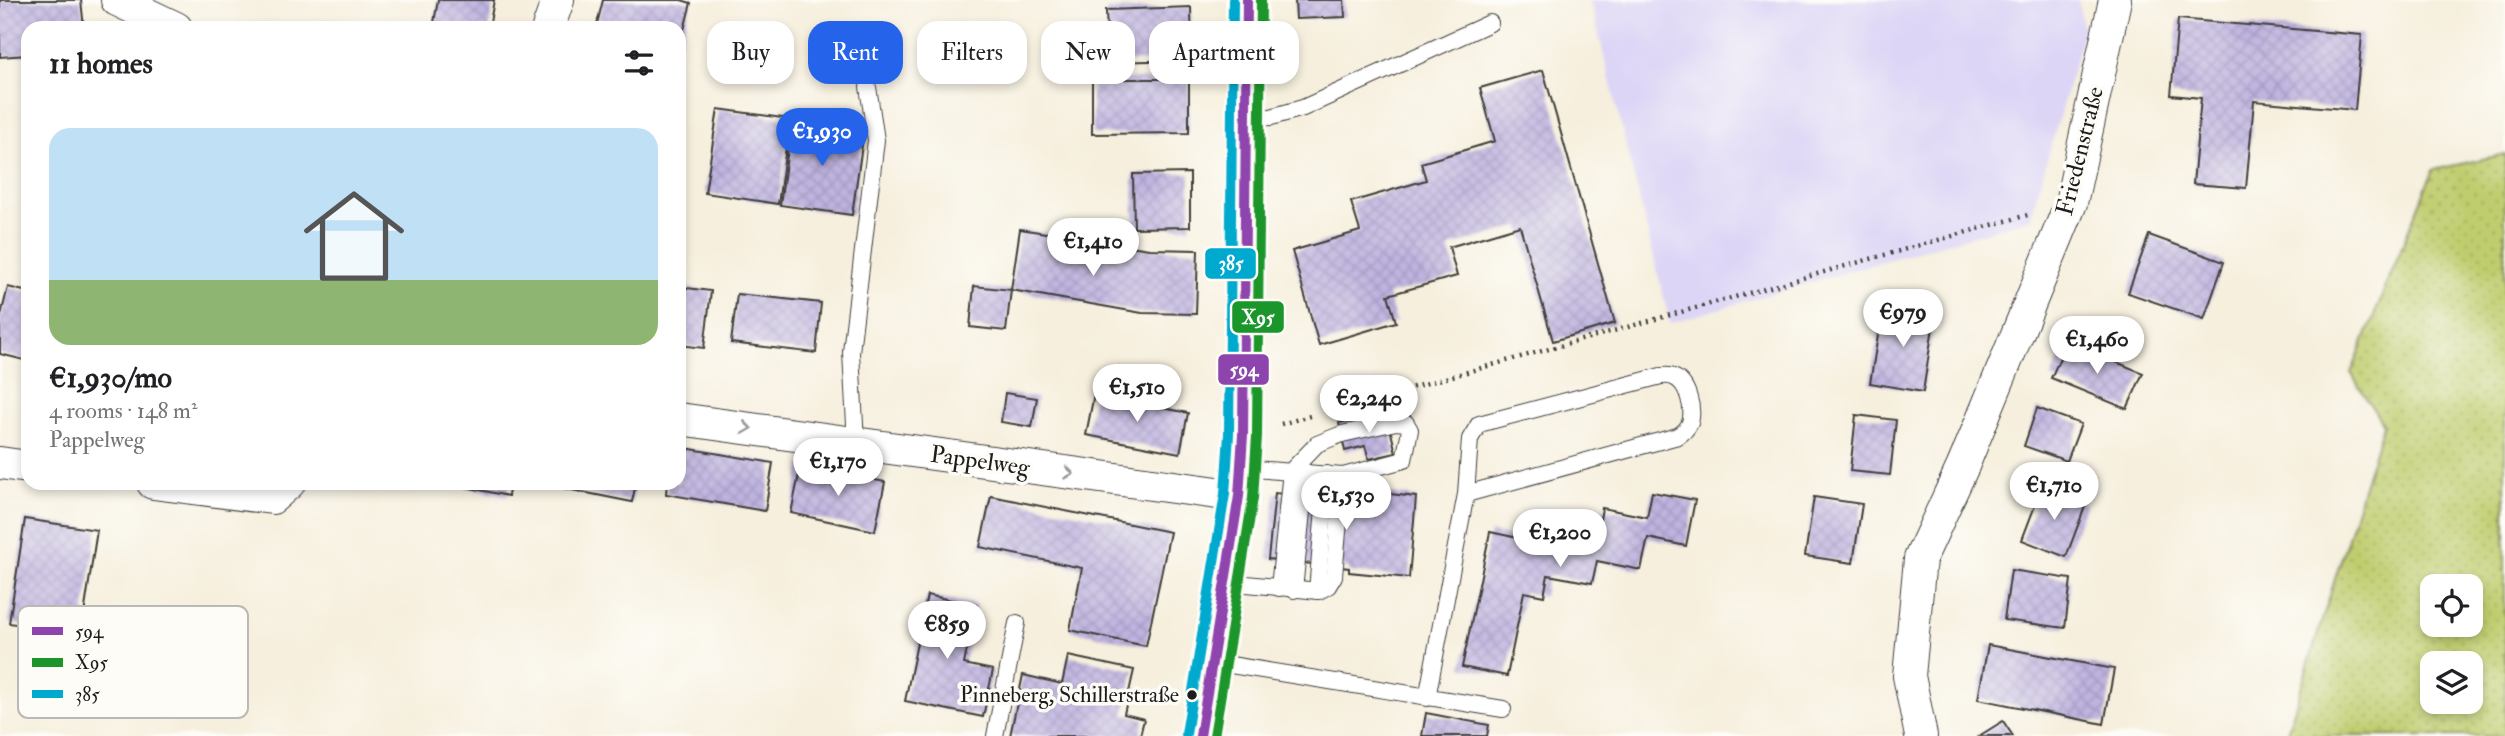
<!DOCTYPE html>
<html lang="en">
<head>
<meta charset="utf-8">
<style>
	:root { --surface:#fff; --page:#f2f2f2; --text:#202124; --muted:#757577; --accent:#2563eb }
	body { margin:0; font-family:"IM FELL Double Pica",serif; background:var(--page); color:var(--text); height:100vh; display:flex; flex-direction:column; font-size:26px; white-space:nowrap }
	* { box-sizing:border-box; margin:0 }
	p { font-size:23px; color:var(--muted) }
	.icon { flex:none; width:38px; height:38px; fill:none; stroke:currentColor; stroke-width:2; stroke-linecap:round; stroke-linejoin:round }
	.map { position:relative; flex:1; overflow:hidden }
	.details { position:absolute; left:21px; top:21px; width:665px; height:469px; display:flex; flex-direction:column; background:var(--surface); border-radius:21px; box-shadow:0 4px 10px #0003 }
	.details>* { flex:none }
	.hud { position:absolute; left:707px; top:21px; width:665px; height:63px; display:flex; gap:14px }
	.buttons { position:absolute; left:2420px; top:574px; display:grid; gap:14px }
	.buttons a { display:grid; place-items:center; width:63px; height:63px; border-radius:14px; background:var(--surface); box-shadow:0 4px 10px #0003; font-size:35px }
	.price { position:absolute; translate:-50% -60px; padding:0 16px; border-radius:24px; background:#fff; color:#222; font-size:23px; line-height:46px; filter:drop-shadow(0 2px 4px #0008) }
	.price::after { content:''; position:absolute; left:50%; top:42px; width:21px; height:16px; margin-left:-10px; background:inherit; clip-path:polygon(0 0,100% 0,50% 100%) }
	.price.on { background:var(--accent); color:#fff }
	ul { padding:0; list-style:none }
	li { display:grid; align-content:center; gap:14px; height:371px; padding:0 28px }
	li span { display:grid; place-items:center; height:217px; border-radius:21px; color:#555 }
	li>.icon { margin-inline-start:auto }
	span .icon { width:126px; height:126px; fill:#fffc; stroke-width:1 }
	li b { font-size:30px }
	h2 { display:flex; justify-content:space-between; align-items:center; height:84px; padding:0 28px; font-size:30px }
	.pill { padding:0 24px; border-radius:21px; background:var(--surface); box-shadow:0 4px 10px #0003; font-size:24px; line-height:63px }
	.pill.on { background:var(--accent); color:#fff }
	.map>svg:first-child { display:block }
	.built { fill:#ddd5f6 }
	.grass { fill:url(#grass-dots); stroke:#6e7445; stroke-width:2; fill-rule:evenodd }
	.building { fill:url(#building-cross-hatch) }
	.lines { fill:none; stroke-linecap:round; stroke-linejoin:round }
	.service-casing { stroke:#3d3c39; stroke-width:18 }
	.minor-casing { stroke:#3d3c39; stroke-width:34 }
	.secondary-casing { stroke:#3d3c39; stroke-width:41 }
	.path { stroke:#3d3c39; stroke-width:4.5; stroke-dasharray:2 5; stroke-linecap:butt }
	.service { stroke:#fff; stroke-width:16 }
	.minor { stroke:#fff; stroke-width:32 }
	.secondary { stroke:#f8e8c3; stroke-width:38 }
	.bus-1-casing { stroke:#fdfcf7; stroke-width:16 }
	.bus-2-casing { stroke:#fdfcf7; stroke-width:16 }
	.bus-3-casing { stroke:#fdfcf7; stroke-width:16 }
	.bus-1 { stroke:#8e44ad; stroke-width:10 }
	.bus-2 { stroke:#1a962b; stroke-width:10 }
	.bus-3 { stroke:#00a9ce; stroke-width:10 }
	.oneway { stroke:#999 }
	.bus-dot { fill:#1c1c1c; stroke:#fdfcf7; stroke-width:2.5 }
	.labels { text-anchor:middle; dominant-baseline:central; stroke-width:7; stroke-linejoin:round; paint-order:stroke }
	.bus-label { font-size:22px; fill:#1c1c1c; stroke:#fdfcf7; text-anchor:end }
	.street-label { font-size:24px; fill:#1c1c1c; stroke:#fdfcf7 }
	.key { fill:#fdfcf7; stroke:#bab9b5; stroke-width:2 }
	.key-label { font-size:19px; fill:#1c1c1c }
	.line-badge { stroke:#fdfcf7; stroke-width:2.5 }
	.badge-label { font-size:19px; text-anchor:middle; font-weight:bold; fill:#fff }
</style>
</head>
<body>
<div class="map">
<svg width="2505" height="736" viewBox="0 0 2505 736">
	<defs>
		<pattern id="grass-dots" width="8" height="8" patternUnits="userSpaceOnUse" patternTransform="scale(1.75)"><rect width="8" height="8" fill="#c0cd6e"/><path d="M2 2h.1M6 6h.1" fill="none" stroke="#a4af5f" stroke-width="1.8" stroke-linecap="round"/></pattern>
		<pattern id="building-cross-hatch" width="8" height="8" patternUnits="userSpaceOnUse" patternTransform="scale(1.75)"><rect width="8" height="8" fill="#bfb4e0"/><path d="M0 0l8 8M0 8l8-8" fill="none" stroke="#a49ac0"/></pattern>
	</defs>
	<rect width="100%" height="100%" fill="#fdfcf7"/>
	<filter id="ink" filterUnits="userSpaceOnUse"><feTurbulence type="fractalNoise" baseFrequency=".0143" numOctaves="2"/><feDisplacementMap in="SourceGraphic" scale="14" xChannelSelector="R" yChannelSelector="G"/><feConvolveMatrix kernelMatrix="1 2 1 2 8 2 1 2 1" color-interpolation-filters="sRGB"/></filter>
	<filter id="wash" filterUnits="userSpaceOnUse"><feTurbulence type="fractalNoise" baseFrequency=".00686" numOctaves="4" result="noise"/><feDisplacementMap in="SourceGraphic" scale="28" xChannelSelector="R" yChannelSelector="G"/><feGaussianBlur stdDeviation="1.57" result="paint"/><feColorMatrix in="noise" values="0 0 0 0 0 0 0 0 0 0 0 0 0 0 0 0 0 1.4 0 .05"/><feComposite in="paint" operator="in"/></filter>
	<g filter="url(#wash)">
		<rect width="100%" height="100%" fill="#f6efdd"/>
		<polygon class="built" points="1590,0 2078,0 2084,30 2030,219 1670,323"/>
		<path class="grass" d="M2505,154V736H2286L2383,425L2351,373L2433,170ZM2432,586H2471V625H2432ZM2432,663H2471V702H2432Z"/>
		<g id="blocks">
			<g class="building">
				<polygon points="0,0 81,0 84,28 28,28 28,55 0,57"/>
				<polygon points="438,0 494,0 489,28 433,28"/>
				<polygon points="603,0 681,0 691,3 680,45 679,28 596,28"/>
				<polygon points="1295,0 1344,0 1345,17 1296,19"/>
				<polygon points="1191,7 1192,60 1108,62 1106,10"/>
				<polygon points="2178,19 2362,35 2355,110 2254,101 2246,188 2193,184 2201,98 2171,95"/>
				<polygon points="1543,70 1615,323 1553,341 1520,226 1449,247 1457,276 1388,295 1396,322 1319,345 1292,251 1360,231 1351,202 1426,180 1421,163 1495,141 1480,88"/>
				<polygon points="1092,79 1189,79 1189,133 1092,134"/>
				<polygon points="718,109 790,119 778,204 705,193"/>
				<polygon points="792,120 864,131 852,215 780,205"/>
				<polygon points="1190,173 1190,227 1134,228 1133,174"/>
				<polygon points="1020,229 1149,249 1198,250 1196,314 1142,313 1011,290 1006,331 970,327 974,286 1011,290"/>
				<polygon points="2149,235 2224,262 2204,319 2128,293"/>
				<polygon points="8,287 28,292 28,361 0,354 0,319"/>
				<polygon points="679,287 711,291 704,348 679,345"/>
				<polygon points="737,294 821,303 816,353 731,343"/>
				<polygon points="1883,306 1935,314 1923,392 1870,383"/>
				<polygon points="2067,342 2143,373 2127,409 2051,378"/>
				<polygon points="1005,393 1037,398 1032,427 1001,422"/>
				<polygon points="1094,394 1188,413 1180,453 1086,435"/>
				<polygon points="2037,408 2081,424 2067,461 2024,446"/>
				<polygon points="1386,412 1396,453 1369,459 1365,446 1345,451 1339,423"/>
				<polygon points="1856,415 1896,420 1890,475 1850,471"/>
				<polygon points="679,447 773,463 765,511 666,494 667,483 679,483"/>
				<polygon points="801,465 885,482 875,531 791,513"/>
				<polygon points="447,483 510,483 508,496"/>
				<polygon points="537,483 636,483 632,502"/>
				<polygon points="2042,487 2086,504 2066,557 2022,540"/>
				<polygon points="1354,490 1416,497 1409,578 1349,572 1349,568 1268,559 1275,493 1353,502"/>
				<polygon points="1652,492 1695,500 1686,546 1648,538 1641,570 1597,561 1592,583 1548,575 1544,596 1524,592 1507,676 1462,667 1490,532 1551,545 1556,522 1598,531 1602,508 1647,517"/>
				<polygon points="991,496 1170,532 1146,646 1070,630 1082,568 980,547"/>
				<polygon points="1814,497 1862,504 1853,563 1805,556"/>
				<polygon points="25,519 97,530 81,634 9,623"/>
				<polygon points="2011,570 2071,579 2065,628 2004,620"/>
				<polygon points="927,595 976,605 964,664 993,670 983,717 905,701"/>
				<polygon points="1988,645 2114,669 2104,724 1978,699"/>
				<polygon points="1068,656 1134,670 1124,714 1144,719 1140,736 1010,736 1023,675 1062,684"/>
				<polygon points="1426,713 1489,725 1487,736 1422,736"/>
				<polygon points="2003,721 2013,736 1979,736"/>
			</g>
		</g>
	</g>
	<g filter="url(#ink)">
		<use href="#blocks" fill-opacity="0" stroke="#3d3c39" stroke-width="2"/>
		<g class="lines">
			<defs>
				<g id="service">
					<polyline points="1245,119 1271,117 1303,108 1490,23"/>
					<polyline points="856,443 851,352 876,140 868,87"/>
					<polyline points="1226,582 1319,591 1328,586 1334,576 1343,476 1241,468"/>
					<polyline points="1279,588 1291,471 1317,444 1342,434 1396,422 1406,423 1410,430 1404,460 1343,476"/>
					<polyline points="1294,590 1306,472"/>
					<polyline points="1317,591 1327,474"/>
					<polyline points="1212,662 1503,709"/>
					<path d="M1427,698L1466,494L1470,439L1479,424L1661,376C1665,376 1669,375 1673,377C1688,382 1694,409 1690,423C1687,429 1683,433 1678,436L1466,494"/>
					<polyline points="995,736 1017,623"/>
				</g>
				<g id="minor">
					<polyline points="117,0 176,28"/>
					<polyline points="548,28 558,0"/>
					<polyline points="679,419 1239,496"/>
					<polyline points="0,463 28,467"/>
					<polyline points="153,483 272,498 289,483"/>
					<polyline points="1921,736 1909,676 1920,559 1963,466 2071,203 2115,0"/>
				</g>
				<polyline id="secondary" points="1200,736 1239,496 1243,435 1247,0"/>
			</defs>
			<use href="#service" class="service-casing"/>
			<use href="#minor" class="minor-casing"/>
			<use href="#secondary" class="secondary-casing"/>
			<g class="path">
				<polyline points="1385,395 2031,214"/>
				<polyline points="1281,424 1310,416"/>
			</g>
			<use href="#service" class="service"/>
			<use href="#minor" class="minor"/>
			<use href="#secondary" class="secondary"/>
			<defs>
				<polyline id="bus-1" points="1200,736 1239,496 1243,435 1247,0"/>
				<polyline id="bus-2" points="1214,736 1253,498 1257,436 1261,0"/>
				<polyline id="bus-3" points="1186,734 1225,494 1229,434 1233,0"/>
			</defs>
			<use href="#bus-1" class="bus-1-casing"/>
			<use href="#bus-2" class="bus-2-casing"/>
			<use href="#bus-3" class="bus-3-casing"/>
			<use href="#bus-1" class="bus-1"/>
			<use href="#bus-2" class="bus-2"/>
			<use href="#bus-3" class="bus-3"/>
		</g>
		<defs><path id="oneway-chevron" d="M-2-3.5L2.5 0L-2 3.5" fill="none" stroke-width="1.6" stroke-linecap="round" stroke-linejoin="round" transform="scale(1.75)"/></defs>
		<g class="oneway">
			<use href="#oneway-chevron" transform="translate(747 428) rotate(8)"/>
			<use href="#oneway-chevron" transform="translate(1069 473) rotate(8)"/>
		</g>
	</g>
	<circle class="bus-dot" cx="1192" cy="695" r="6"/>
	<g class="labels">
		<g class="bus-label">
			<text x="1179" y="695">Pinneberg, Schillerstraße</text>
		</g>
		<g class="street-label">
			<text transform="translate(2080 151) rotate(-76)">Friedenstraße</text>
			<text transform="translate(980 461) rotate(8)">Pappelweg</text>
		</g>
	</g>
	<rect x="18" y="606" width="230" height="112" rx="10" class="key"/>
	<rect x="32" y="627" width="31" height="8" fill="#8e44ad"/>
	<rect x="32" y="658" width="31" height="9" fill="#1a962b"/>
	<rect x="32" y="690" width="31" height="8" fill="#00a9ce"/>
	<g class="key-label">
		<text x="75" y="638">594</text>
		<text x="75" y="669">X95</text>
		<text x="75" y="701">385</text>
	</g>
	<g class="line-badge">
		<rect x="1204" y="247" width="53" height="33" rx="7" fill="#00a9ce"/>
		<rect x="1231" y="300" width="54" height="34" rx="7" fill="#1a962b"/>
		<rect x="1217" y="353" width="53" height="33" rx="7" fill="#8e44ad"/>
	</g>
	<g class="badge-label">
		<text x="1231" y="270">385</text>
		<text x="1258" y="324">X95</text>
		<text x="1244" y="376">594</text>
	</g>
</svg>
<div class="buttons">
<a><svg class="icon" aria-label="locate" viewBox="0 0 24 24"><circle cx="12" cy="12" r="6"/><path d="M12 2v4M12 18v4M2 12h4M18 12h4"/></svg></a>
<a><svg class="icon" aria-label="layers" viewBox="0 0 24 24"><path d="M12 4l9 5-9 5-9-5zM3 14l9 5 9-5"/></svg></a>
</div>
<b class="price on" style="left:822px;top:168px">€1,930</b>
<b class="price" style="left:1093px;top:278px">€1,410</b>
<b class="price" style="left:1903px;top:349px">€979</b>
<b class="price" style="left:2097px;top:376px">€1,460</b>
<b class="price" style="left:1137px;top:424px">€1,510</b>
<b class="price" style="left:1369px;top:435px">€2,240</b>
<b class="price" style="left:838px;top:498px">€1,170</b>
<b class="price" style="left:2054px;top:522px">€1,710</b>
<b class="price" style="left:1346px;top:532px">€1,530</b>
<b class="price" style="left:1560px;top:569px">€1,200</b>
<b class="price" style="left:947px;top:661px">€859</b>
<div class="hud">
<a class="pill">Buy</a>
<a class="pill on">Rent</a>
<a class="pill">Filters</a>
<a class="pill">New</a>
<a class="pill">Apartment</a>
</div>
<section class="details">
<h2>11 homes<svg class="icon" aria-label="filters" viewBox="0 0 24 24"><path d="M4 7h16M4 17h16"/><circle cx="9" cy="7" r="2"/><circle cx="15" cy="17" r="2"/></svg></h2>
<ul>
<li><span style="background:linear-gradient(#bfe0f5 70%,#8fb573 0)"><svg class="icon" aria-label="home" viewBox="0 0 24 24"><path d="M3 11l9-7 9 7M6 9v11h12V9"/></svg></span><div><b>€1,930/mo</b><p>4 rooms · 148 m²</p><p>Pappelweg</p></div></li>
</ul>
</section>
</div>
</body>
</html>
